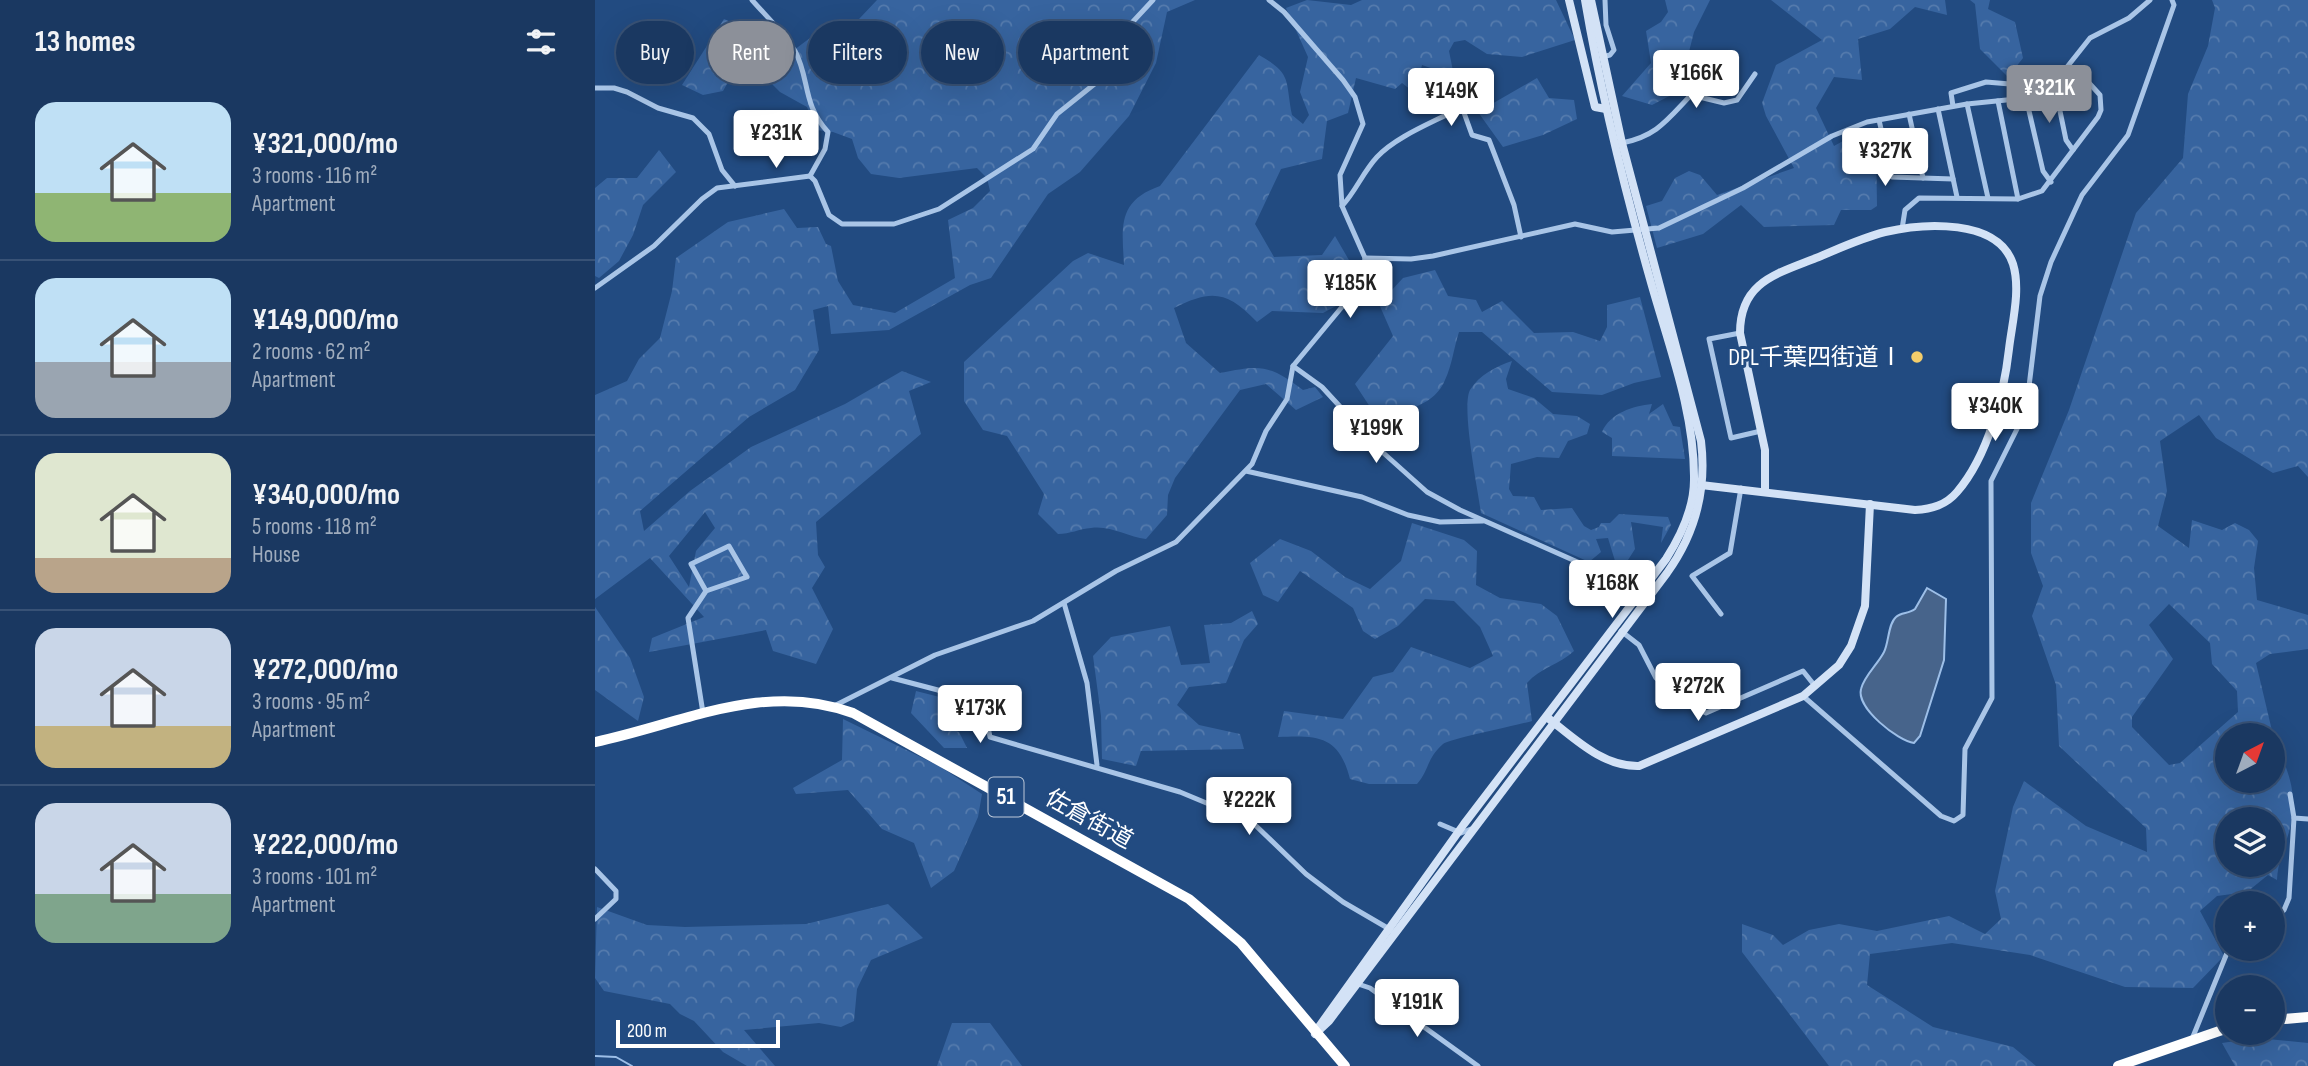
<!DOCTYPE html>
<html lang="en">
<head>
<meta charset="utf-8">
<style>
	:root { --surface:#1a3861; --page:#27436a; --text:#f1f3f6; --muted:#9facbd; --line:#385276; --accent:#8c9099 }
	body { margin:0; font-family:"Sofia Sans Condensed","Noto Sans JP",sans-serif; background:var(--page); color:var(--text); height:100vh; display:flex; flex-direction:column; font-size:26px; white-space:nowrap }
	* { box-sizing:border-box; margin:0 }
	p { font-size:23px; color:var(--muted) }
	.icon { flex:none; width:38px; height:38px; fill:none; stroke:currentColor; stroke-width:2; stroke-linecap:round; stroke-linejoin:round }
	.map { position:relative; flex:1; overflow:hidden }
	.panel { display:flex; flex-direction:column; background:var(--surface); width:595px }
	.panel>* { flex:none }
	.hud { position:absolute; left:21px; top:21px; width:665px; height:63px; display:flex; gap:14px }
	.needle { width:46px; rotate:41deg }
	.tools { position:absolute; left:1620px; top:723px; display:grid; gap:14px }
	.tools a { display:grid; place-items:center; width:70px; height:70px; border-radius:50%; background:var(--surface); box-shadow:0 7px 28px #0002,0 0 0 2px var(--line); font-size:35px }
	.scale { position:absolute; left:21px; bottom:18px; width:164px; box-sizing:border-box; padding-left:7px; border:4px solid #fff; border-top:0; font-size:19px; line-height:24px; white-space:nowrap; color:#fff; -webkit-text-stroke:5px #224b81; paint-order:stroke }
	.price { position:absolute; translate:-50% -60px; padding:0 16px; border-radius:7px; background:#fff; color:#222; font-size:23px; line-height:46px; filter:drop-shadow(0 2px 4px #0008) }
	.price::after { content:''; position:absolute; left:50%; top:42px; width:21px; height:16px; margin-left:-10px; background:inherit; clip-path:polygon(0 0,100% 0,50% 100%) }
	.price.on { background:var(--accent); color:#fff }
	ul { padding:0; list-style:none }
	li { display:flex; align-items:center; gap:21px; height:175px; padding:0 35px }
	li+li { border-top:2px solid var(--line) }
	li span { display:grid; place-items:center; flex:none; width:196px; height:140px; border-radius:21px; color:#555 }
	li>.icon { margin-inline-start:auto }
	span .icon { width:84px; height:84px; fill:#fffc; stroke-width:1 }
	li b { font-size:30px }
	h2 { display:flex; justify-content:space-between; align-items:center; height:84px; padding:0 35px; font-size:30px }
	.chip { padding:0 24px; border-radius:32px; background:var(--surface); box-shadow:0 7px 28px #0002,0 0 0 2px var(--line); font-size:24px; line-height:63px }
	.chip.on { background:var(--accent); color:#fff }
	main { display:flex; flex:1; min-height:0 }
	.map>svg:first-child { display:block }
	.forest { fill:url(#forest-crowns); fill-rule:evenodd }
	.water { fill:#47648b; stroke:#9dbfe8; stroke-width:2 }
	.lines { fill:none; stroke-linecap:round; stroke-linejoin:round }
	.stream { stroke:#9dbfe8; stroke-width:2 }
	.street { stroke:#a9c5e7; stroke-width:5 }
	.secondary { stroke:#d3e2f6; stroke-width:8 }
	.highway { stroke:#fff; stroke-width:10 }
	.poi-dot { fill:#f3cd6b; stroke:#224b81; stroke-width:2.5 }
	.labels { text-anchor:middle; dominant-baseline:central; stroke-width:6; stroke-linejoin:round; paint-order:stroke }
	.shield { fill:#224b81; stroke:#bdc9d9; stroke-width:2 }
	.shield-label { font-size:23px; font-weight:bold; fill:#fff }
	.poi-label { font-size:24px; fill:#fff; stroke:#224b81; text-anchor:end }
	.street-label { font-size:24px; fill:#fff; stroke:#224b81 }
</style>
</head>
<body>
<main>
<section class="panel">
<h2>13 homes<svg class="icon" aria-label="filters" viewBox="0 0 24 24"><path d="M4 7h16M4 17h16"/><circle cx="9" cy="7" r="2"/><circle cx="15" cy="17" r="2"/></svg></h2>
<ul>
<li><span style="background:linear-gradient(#bfe0f5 65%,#8fb573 0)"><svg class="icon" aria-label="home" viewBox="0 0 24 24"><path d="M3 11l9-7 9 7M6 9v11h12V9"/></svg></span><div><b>¥321,000/mo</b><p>3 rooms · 116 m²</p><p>Apartment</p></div></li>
<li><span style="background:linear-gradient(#bfe0f5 60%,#9aa5b1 0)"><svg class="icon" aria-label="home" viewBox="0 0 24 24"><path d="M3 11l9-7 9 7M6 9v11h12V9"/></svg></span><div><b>¥149,000/mo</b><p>2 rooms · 62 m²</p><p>Apartment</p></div></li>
<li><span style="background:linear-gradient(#dfe7d0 75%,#b9a48a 0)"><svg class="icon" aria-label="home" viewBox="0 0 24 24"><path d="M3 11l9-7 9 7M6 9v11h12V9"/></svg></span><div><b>¥340,000/mo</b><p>5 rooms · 118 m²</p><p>House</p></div></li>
<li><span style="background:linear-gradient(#c9d6e8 70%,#c2b280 0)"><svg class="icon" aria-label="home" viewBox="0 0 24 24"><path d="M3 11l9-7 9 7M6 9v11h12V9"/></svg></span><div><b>¥272,000/mo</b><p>3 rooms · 95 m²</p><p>Apartment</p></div></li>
<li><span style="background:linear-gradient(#c9d6e8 65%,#7fa58c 0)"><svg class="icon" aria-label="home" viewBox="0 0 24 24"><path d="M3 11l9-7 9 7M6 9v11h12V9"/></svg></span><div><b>¥222,000/mo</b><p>3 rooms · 101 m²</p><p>Apartment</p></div></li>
</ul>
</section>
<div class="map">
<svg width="1713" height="1066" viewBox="0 0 1713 1066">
	<defs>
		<pattern id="forest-crowns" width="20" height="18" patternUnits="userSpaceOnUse" patternTransform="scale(1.75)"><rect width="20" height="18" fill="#37649f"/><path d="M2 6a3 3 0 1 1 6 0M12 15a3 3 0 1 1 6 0" fill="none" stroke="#557bad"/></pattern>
	</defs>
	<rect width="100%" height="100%" fill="#224b81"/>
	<g class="forest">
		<path d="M282,0H600L572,12L561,63L534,116L485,172L453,194L396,278L375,285L294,330L236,334L233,306L218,310L224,350L200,390L154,417L45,511L49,531L95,491L156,447L250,404L307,371L336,382L314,391L326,434L221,522L223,555L230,567L217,588L238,629L221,664L178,651L171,630L54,652L57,638L109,617L55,558L0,599V395L32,381L44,359L65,338L77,291L81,258L133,222L189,209L202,228L223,227L231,244L236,246L243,281L258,305L300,313L360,278L353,220L378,208L395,191L392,178L382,168L304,178L276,174L263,158L257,139L238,132L221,130L212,107L185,92L172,79L179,65L219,35L247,37ZM110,512L120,528L101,551L94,587L74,556Z"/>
		<path d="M712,0L756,5L767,0H961L980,40L927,57L892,54L870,40L859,42L854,51L859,76L827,65L820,93L807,83L800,89L761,78L753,113L732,121L727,159L686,169L660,224L679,257L727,255L740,236L762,274L760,287L741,306L728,313L677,311L662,322C632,291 617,289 579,308L591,343L625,373C666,365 673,364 708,390L720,387L728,397L701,410L671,384L645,390L580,478L573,495L572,515L551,539C533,537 515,525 496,528C484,529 475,534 463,534L443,514L449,494L412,436L388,430L369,401V362L478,261L493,253L529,265C527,227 522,201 565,186L664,55C698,74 690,81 697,115L708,124L714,115L705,92L713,57L691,8Z"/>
		<polygon points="1070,0 1115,0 1099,32 1084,91 1057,105 1027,96 1056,63 1051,31 1066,22 1073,12"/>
		<polygon points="1176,0 1350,0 1352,15 1320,7 1295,29 1263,39 1267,80 1239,77 1221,108 1239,146 1257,136 1281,143 1282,206 1276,210 1246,210 1239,225 1169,227 1146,205 1108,234 1062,248 1051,206 1067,201 1080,178 1094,171 1105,175 1122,195 1199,168 1171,116 1167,103 1181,65 1227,40"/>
		<polygon points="1375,0 1395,0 1393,9 1420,22 1428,58 1413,77 1385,49 1380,4"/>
		<path d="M1617,0H1713V477L1703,466L1678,473L1621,438L1604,415L1565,441L1572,491L1563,526L1594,548L1597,520L1627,530L1640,523L1654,530L1663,541L1659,568L1662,600L1713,615V649L1675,654L1661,663L1678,735H1633V780H1678V736C1688,760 1700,783 1698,810C1697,834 1683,855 1682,880L1673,875L1652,892L1622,896L1605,911L1629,956L1598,988L1530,987L1435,955L1357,943L1275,954L1272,985L1338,1027L1418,1047L1441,1066H1234L1147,952V924L1178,935L1188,945L1214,930L1244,924L1282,931L1354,916L1390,934L1406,919L1400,891L1418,807L1429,781L1491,826L1552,852L1551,828L1464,746L1461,685L1437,616L1448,586L1436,553V503L1474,410L1541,213L1588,158L1593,94L1613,46L1620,8ZM1574,604L1615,643L1617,664L1642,691L1643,712L1585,763L1574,765L1537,727V717L1578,659L1554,625ZM1633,819H1678V864H1633Z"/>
		<path d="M129,19L145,26C143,48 140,72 128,91L108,95L87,85Z"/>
		<polygon points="942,78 954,98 979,100 982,119 948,135 908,147 883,112"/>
		<polygon points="64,150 81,172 48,205 38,235 24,261 4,278 0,276 0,188 12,178 42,178"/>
		<path d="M840,270L853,296L881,300L887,312L907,301L939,333L978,332L1005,341L1012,327V305L1045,297L1066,377L1039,383L1007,395L957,392L887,332H864C859,347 857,365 850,380C840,406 804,415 779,413L760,384L798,336L784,304L808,278Z"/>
		<path d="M917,361L911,379L913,389L939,398L958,414L982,416L995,424L992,434L973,441L964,458L942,457L916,464L914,489L918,496L939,497L946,510L977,508L989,526L996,530L1004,527L1006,523H1015L1024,514L1073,517L1076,525L1066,543L1068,527L1036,522L1040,549L1024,574L1013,538L1001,539L1006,552L994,562L886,513C883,490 866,407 875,390C884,375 902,366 917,361Z"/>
		<path d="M1057,404L1054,414L1068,404L1078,426L1085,427L1090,459L1017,456V438L1007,432C1015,413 1038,406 1057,404Z"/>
		<path d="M817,523L869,540L882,551L881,585L905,598L946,604L962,616L979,651C965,664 945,668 932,683L937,721C924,725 854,739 848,744C831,759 835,769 822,784H774L755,779C744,736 724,735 683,737L689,711L748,719L778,677L798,672L816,647L875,668L898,656L885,627L859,601L830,599L803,626L780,639L768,631L758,608L705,571L683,602L668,595L655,563L685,539L716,551L750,577L775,589L806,561Z"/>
		<polygon points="0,607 35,658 49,697 43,721 0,690"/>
		<polygon points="657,611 663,624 649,640 631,683 594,687 582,705 604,725 645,734 649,749 546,751 541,766 507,759 506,716 498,656 516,637 575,626 586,665 615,663 609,625 636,623"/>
		<polygon points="321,691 380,706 373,717 347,714 350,728 364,732 372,748 349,748 316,713"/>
		<polygon points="248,719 344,766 387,794 383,817 359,871 336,888 319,843 287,829 253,790 201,794 198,788 247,760"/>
		<polygon points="293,904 328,938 276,960 262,989 259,1021 246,1027 224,1023 149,1030 180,1066 152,1066 128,1052 99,1021 85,1014 75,1004 9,991 0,978 2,907 52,925 90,927 211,924"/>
		<polygon points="357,1023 395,1023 427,1066 342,1066"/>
		<polygon points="1662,1038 1713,1043 1713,1066 1640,1066 1627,1043"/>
	</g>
	<path class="water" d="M1332,588L1351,599L1349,660L1325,736L1319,743C1303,741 1261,708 1266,689C1269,676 1283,664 1289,652C1294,642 1293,624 1301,617C1306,612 1314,614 1320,609Z"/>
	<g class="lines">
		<polyline class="stream" points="0,1056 21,1057 37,1066"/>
		<g class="street">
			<path d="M157,0C171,16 189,33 200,51C215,79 207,104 233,132L230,149L215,176"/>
			<polyline points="1007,57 1015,55 1019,50 1011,25 1010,0"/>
			<polyline points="1460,87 1471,140 1478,150"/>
			<polyline points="0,88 19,88 32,92 63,108 98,118 114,134 127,170 140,186"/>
			<polyline points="1431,98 1448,171 1456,182"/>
			<polyline points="1403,101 1423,199"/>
			<polyline points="1372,104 1393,198"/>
			<polyline points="1358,106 1356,93 1391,82 1427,85 1472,67 1495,38 1534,18 1555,0"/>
			<polyline points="1343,109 1362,197"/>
			<polyline points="1314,114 1328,178"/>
			<polyline points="1284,120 1297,177 1358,179"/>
			<path d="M1027,143C1062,136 1072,120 1096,95L1129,103L1142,100L1160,74"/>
			<polyline points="215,176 220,181 234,215 247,224 299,224 344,209 438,149 462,114 502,82 515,66 532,28 558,0"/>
			<path d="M747,206C761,191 768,172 782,157C802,136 837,123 863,109L868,110L877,135L894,140L919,205L926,237"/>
			<polyline points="770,258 816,259 838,256 980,224 1017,232 1064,228 1148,188 1237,136 1272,122 1372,104 1431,98 1482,80 1495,84 1505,95 1506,110 1503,117 1447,191 1423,199 1324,198 1310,210 1307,229"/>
			<polyline points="0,288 59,246 107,199 122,188 215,176"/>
			<polyline points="1145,333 1114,339 1136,438 1166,431"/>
			<polyline points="698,366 727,387 784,449 832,492 865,510 1023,580 1043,596"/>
			<polyline points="651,471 767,497 813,515 845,522 888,521"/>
			<polygon points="134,546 152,577 111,591 96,564"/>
			<polyline points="469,603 492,683 502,765"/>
			<polyline points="1126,614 1097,576 1135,553 1146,488"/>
			<polyline points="1026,631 1044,645 1061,678 1084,699 1111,713 1208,671 1220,686"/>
			<polyline points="297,678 381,700 389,707 395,737 585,792 657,822 711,874 748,902 796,930"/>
			<polyline points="1208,696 1346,816 1359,821 1368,815 1370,749 1397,698 1396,481 1431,411 1445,296 1456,262 1487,195 1533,135 1579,5 1577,0"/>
			<polyline points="239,706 340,655 438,621 521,571 581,542 657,464 671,431 692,399 698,366 766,284 770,258 747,206 745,175 768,124 760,97 748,80 689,12 674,0"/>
			<polyline points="108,713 93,618 111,591"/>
			<polyline points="1695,794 1699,818 1713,819"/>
			<polyline points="845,824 866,833 876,829"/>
			<polyline points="0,869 21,891 21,899 0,919"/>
			<polyline points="1678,919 1689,910 1694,898 1699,818"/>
			<polyline points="763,984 775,988 883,1066"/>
			<polyline points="1597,1039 1634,948"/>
		</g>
		<g class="secondary">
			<polyline points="974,0 1000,107 1011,109"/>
			<path d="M1106,485L1320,510C1337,509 1351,505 1362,492C1393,456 1409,394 1414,349C1417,323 1426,290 1418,264C1403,218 1328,223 1290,232C1266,238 1243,249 1221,258C1181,274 1145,282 1145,333L1170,450V491"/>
			<path d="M953,718C980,739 1008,767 1044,766L1208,696L1244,665L1256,646L1270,606L1275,504"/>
			<path d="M723,1028L869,824L1071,559C1085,537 1099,507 1099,480C1100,412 1073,344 1055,279C1029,187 1006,94 990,0"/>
			<path d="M720,1034L734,1021L1072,573C1100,534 1112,490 1106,441L1027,143L996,0"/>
		</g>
		<g class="highway">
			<path d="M0,742C87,724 169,680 258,713L594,899L646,943L750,1066"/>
			<polyline points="1678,1020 1713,1017"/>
			<polyline points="1523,1066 1633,1028"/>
		</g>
	</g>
	<circle class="poi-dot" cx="1322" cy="357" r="7"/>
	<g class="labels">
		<rect class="shield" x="393.5" y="777.5" width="35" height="39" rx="5"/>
		<g class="shield-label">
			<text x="411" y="797">51</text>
		</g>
		<g class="poi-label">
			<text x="1308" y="357">DPL千葉四街道Ⅰ</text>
		</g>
		<g class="street-label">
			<text transform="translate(494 819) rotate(29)">佐倉街道</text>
		</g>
	</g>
</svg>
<div class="tools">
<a><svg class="needle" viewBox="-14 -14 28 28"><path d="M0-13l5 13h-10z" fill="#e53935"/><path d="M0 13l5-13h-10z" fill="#9facbd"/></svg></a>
<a><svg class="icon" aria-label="layers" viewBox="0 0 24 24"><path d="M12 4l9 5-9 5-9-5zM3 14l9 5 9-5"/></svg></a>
<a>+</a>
<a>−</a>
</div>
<div class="scale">200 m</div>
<b class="price" style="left:1101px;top:110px">¥166K</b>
<b class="price on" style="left:1454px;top:125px">¥321K</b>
<b class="price" style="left:856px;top:128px">¥149K</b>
<b class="price" style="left:181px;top:170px">¥231K</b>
<b class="price" style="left:1290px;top:188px">¥327K</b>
<b class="price" style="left:755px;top:320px">¥185K</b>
<b class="price" style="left:1400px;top:443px">¥340K</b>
<b class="price" style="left:781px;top:465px">¥199K</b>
<b class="price" style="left:1017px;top:620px">¥168K</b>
<b class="price" style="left:1103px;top:723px">¥272K</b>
<b class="price" style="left:385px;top:745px">¥173K</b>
<b class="price" style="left:654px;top:837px">¥222K</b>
<b class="price" style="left:822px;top:1039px">¥191K</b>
<div class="hud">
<a class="chip">Buy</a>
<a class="chip on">Rent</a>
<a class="chip">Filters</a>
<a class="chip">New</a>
<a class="chip">Apartment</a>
</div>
</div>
</main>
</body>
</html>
